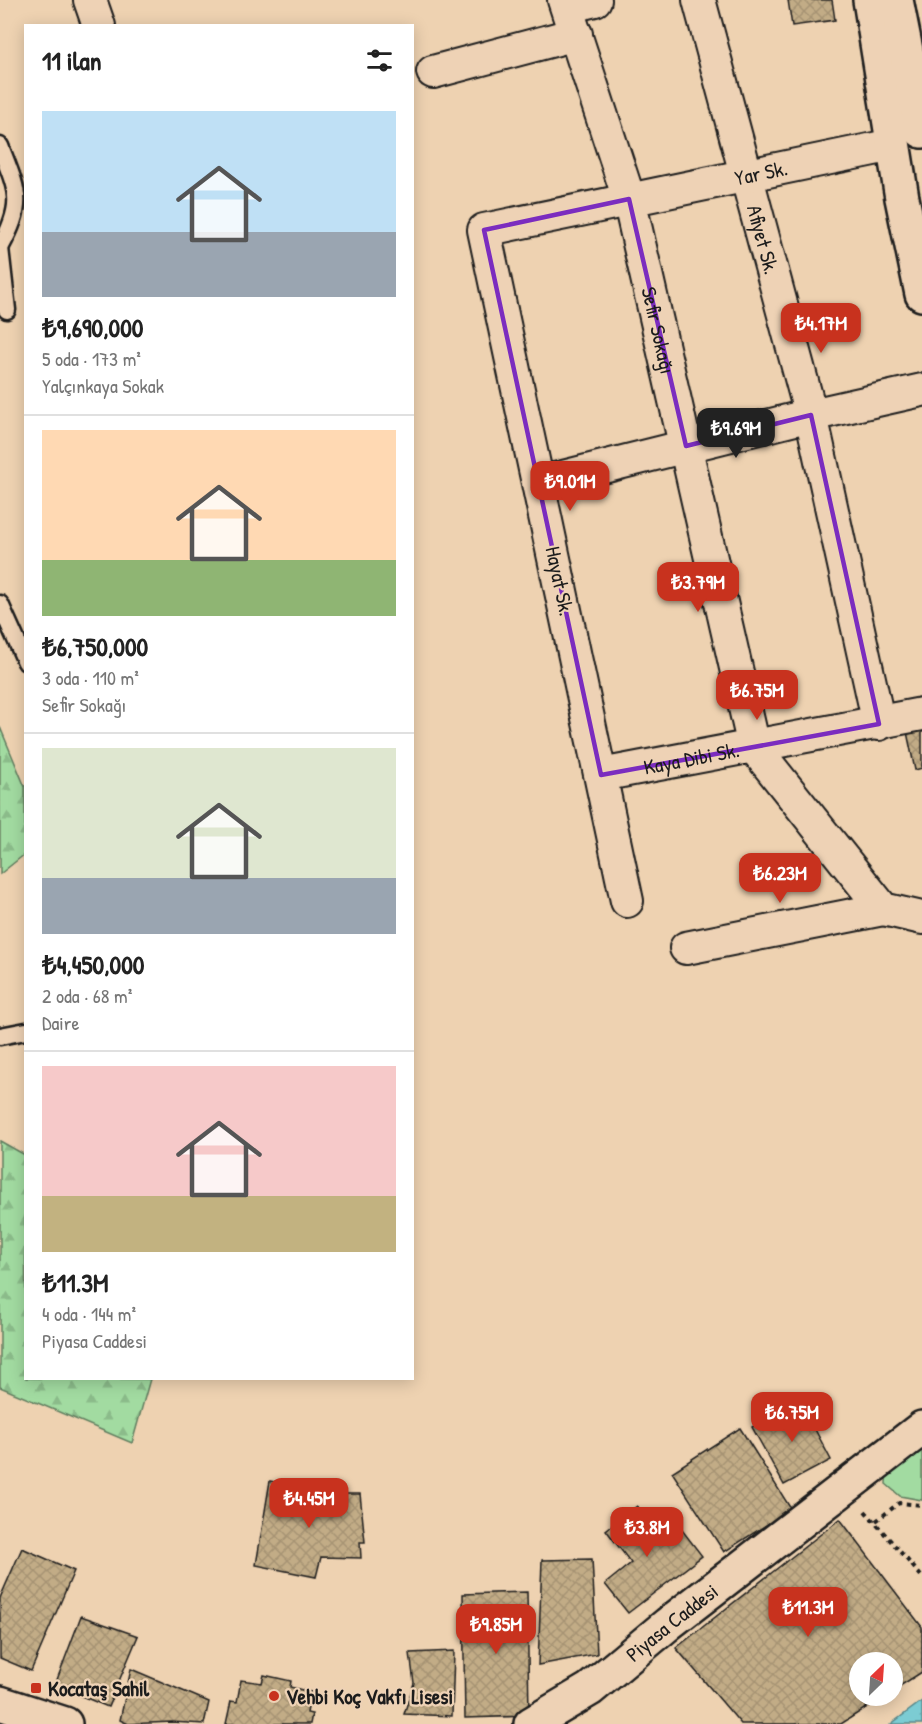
<!DOCTYPE html>
<html lang="tr">
<head>
<meta charset="utf-8">
<style>
	:root { --surface:#fff; --page:#f2f2f2; --text:#222; --muted:#767676; --line:#e0e0e0; --accent:#c8321e }
	body { margin:0; font-family:"Patrick Hand",sans-serif; background:var(--page); color:var(--text); height:100vh; display:flex; flex-direction:column; font-size:22px; white-space:nowrap }
	* { box-sizing:border-box; margin:0 }
	p { font-size:20px; color:var(--muted) }
	.icon { flex:none; width:33px; height:33px; fill:none; stroke:currentColor; stroke-width:2; stroke-linecap:round; stroke-linejoin:round }
	.map { position:relative; flex:1; overflow:hidden }
	.panel { position:absolute; left:24px; top:24px; width:390px; height:1356px; display:flex; flex-direction:column; background:var(--surface); border-radius:0px; box-shadow:0 3px 15px #0003 }
	.panel>* { flex:none }
	.needle { width:39px; rotate:25deg }
	.fabs { position:absolute; left:849px; top:1652px; display:grid; gap:12px }
	.fabs a { display:grid; place-items:center; width:54px; height:54px; border-radius:50%; background:var(--surface); box-shadow:0 3px 15px #0003; font-size:30px }
	.price { position:absolute; translate:-50% -51px; padding:0 14px; border-radius:12px; background:var(--accent); color:#fff; font-size:20px; line-height:39px; filter:drop-shadow(0 2px 3px #0008) }
	.price::after { content:''; position:absolute; left:50%; top:36px; width:18px; height:14px; margin-left:-9px; background:inherit; clip-path:polygon(0 0,100% 0,50% 100%) }
	.price.on { background:#222; color:#fff }
	ul { padding:0; list-style:none }
	li { display:grid; align-content:center; gap:12px; height:318px; padding:0 18px }
	li+li { border-top:2px solid var(--line) }
	li span { display:grid; place-items:center; height:186px; border-radius:0px; color:#555 }
	li>.icon { margin-inline-start:auto }
	span .icon { width:108px; height:108px; fill:#fffc; stroke-width:1 }
	li b { font-size:26px }
	h2 { display:flex; justify-content:space-between; align-items:center; height:72px; padding:0 18px; font-size:26px }
	.map>svg:first-child { display:block }
	.green { fill:#a2dba1; stroke:#5f7c5e; stroke-width:1.5 }
	.forest { fill:url(#forest-firs); stroke:#5f7c5e; stroke-width:1.5 }
	.water { fill:url(#water-ripples); stroke:#55868a; stroke-width:1.5 }
	.building { fill:url(#building-cross-hatch); stroke:#1c1c1c; stroke-width:1.5 }
	.lines { fill:none; stroke-linecap:round; stroke-linejoin:round }
	.service-casing { stroke:#1c1c1c; stroke-width:21 }
	.minor-casing { stroke:#1c1c1c; stroke-width:36 }
	.primary-casing { stroke:#1c1c1c; stroke-width:38 }
	.path { stroke:#1c1c1c; stroke-width:4; stroke-dasharray:4.5 4.5; stroke-linecap:butt }
	.service { stroke:#eed2b5; stroke-width:16 }
	.minor { stroke:#eed2b5; stroke-width:32 }
	.primary { stroke:#eed2b5; stroke-width:33 }
	.marked { fill:none; stroke:#7b2cbf; stroke-width:4.5; stroke-linejoin:round }
	.poi-dot { fill:#c8321e; stroke:#eed2b5; stroke-width:2 }
	.labels { text-anchor:middle; dominant-baseline:central; stroke-width:4.5; stroke-linejoin:round; paint-order:stroke }
	.street-label { font-size:21px; fill:#1c1c1c; stroke:#eed2b5 }
	.poi-label { font-size:21px; font-weight:bold; fill:#1c1c1c; stroke:#eed2b5; text-anchor:start }
</style>
</head>
<body>
<div class="map">
<svg width="922" height="1724" viewBox="0 0 922 1724">
	<defs>
		<pattern id="forest-firs" width="22" height="20" patternUnits="userSpaceOnUse" patternTransform="scale(1.5)"><rect width="22" height="20" fill="#a2dba1"/><path d="M5 1l3.5 6h-7zM16 11l3.5 6h-7z" fill="#8bbb8a"/></pattern>
		<pattern id="water-ripples" width="26" height="14" patternUnits="userSpaceOnUse" patternTransform="scale(1.5)"><rect width="26" height="14" fill="#7bccd3"/><path d="M2 4q2-2 4 0t4 0M15 11q2-2 4 0t4 0" fill="none" stroke="#6aafb5"/></pattern>
		<pattern id="building-cross-hatch" width="8" height="8" patternUnits="userSpaceOnUse" patternTransform="scale(1.5)"><rect width="8" height="8" fill="#c2ac86"/><path d="M0 0l8 8M0 8l8-8" fill="none" stroke="#a69373"/></pattern>
	</defs>
	<rect width="100%" height="100%" fill="#eed2b1"/>
	<filter id="ink" filterUnits="userSpaceOnUse"><feTurbulence type="fractalNoise" baseFrequency=".0167" numOctaves="2"/><feDisplacementMap in="SourceGraphic" scale="12" xChannelSelector="R" yChannelSelector="G"/><feConvolveMatrix kernelMatrix="1 2 1 2 8 2 1 2 1" color-interpolation-filters="sRGB"/></filter>
	<g filter="url(#ink)">
		<polygon class="green" points="922,1443 922,1500 900,1496 886,1484 887,1464"/>
		<g class="forest">
			<polygon points="0,727 25,787 25,854 0,874"/>
			<polygon points="0,1141 25,1155 26,1378 150,1379 132,1443 0,1387"/>
		</g>
		<polygon class="water" points="922,1701 922,1724 891,1724"/>
		<g class="building">
			<polygon points="788,0 832,0 835,20 792,26"/>
			<polygon points="922,729 922,768 915,770 907,732"/>
			<polygon points="800,1401 831,1460 784,1485 752,1427"/>
			<polygon points="740,1428 791,1509 724,1552 672,1472"/>
			<polygon points="270,1481 328,1494 360,1494 365,1542 360,1542 361,1558 321,1557 316,1577 256,1565"/>
			<polygon points="637,1506 662,1538 679,1526 702,1556 628,1613 605,1584 631,1563 606,1530"/>
			<polygon points="840,1519 922,1627 922,1672 892,1691 892,1662 860,1662 860,1695 886,1695 841,1724 741,1724 676,1648"/>
			<polygon points="22,1548 74,1571 31,1671 0,1658 0,1598"/>
			<polygon points="592,1559 597,1654 538,1665 542,1560"/>
			<polygon points="527,1592 529,1716 465,1718 463,1594"/>
			<polygon points="81,1616 138,1636 108,1707 55,1685"/>
			<polygon points="454,1651 452,1716 404,1714 414,1683 410,1653"/>
			<polygon points="131,1669 209,1702 204,1724 172,1722 128,1724 120,1720"/>
			<polygon points="264,1675 291,1681 290,1687 311,1692 307,1713 312,1714 310,1724 226,1724 231,1701 237,1702 241,1680 262,1683"/>
		</g>
		<g class="lines">
			<defs>
				<g id="service">
					<path d="M0,146C18,193 25,202 0,248"/>
					<polyline points="0,248 7,310"/>
					<polyline points="0,604 26,662"/>
					<polyline points="0,1036 26,1031"/>
				</g>
				<g id="minor">
					<polyline points="90,0 99,26"/>
					<path id="s1" d="M564,0L629,199L754,747L883,909L922,918"/>
					<path id="s2" d="M699,0L811,415L879,724"/>
					<polyline points="567,7 595,0"/>
					<polyline points="433,72 576,34"/>
					<polyline points="539,483 811,415 922,390"/>
					<path id="s3" d="M601,775L922,714"/>
					<path id="s4" d="M627,901L484,230L893,145"/>
					<polyline points="686,948 883,909"/>
				</g>
				<g id="primary">
					<polyline points="870,0 902,198 922,294"/>
					<polyline points="896,0 922,131"/>
					<polyline points="0,1703 65,1724"/>
					<path id="s5" d="M531,1724L590,1689L668,1624L922,1428"/>
				</g>
			</defs>
			<use href="#service" class="service-casing"/>
			<use href="#minor" class="minor-casing"/>
			<use href="#primary" class="primary-casing"/>
			<g class="path">
				<polyline points="865,1511 922,1577"/>
				<polyline points="876,1521 899,1503 922,1505"/>
			</g>
			<use href="#service" class="service"/>
			<use href="#minor" class="minor"/>
			<use href="#primary" class="primary"/>
		</g>
	</g>
	<path class="marked" d="M629,199L686,446L811,415L879,724L601,775L484,230Z"/>
	<g class="poi-dot">
		<rect x="30" y="1682" width="12" height="12" rx="3"/>
		<circle cx="274" cy="1696" r="6"/>
	</g>
	<g class="labels">
		<g class="street-label">
			<text stroke="none"><textPath href="#s4" startOffset="969">Yar Sk.</textPath></text>
			<text stroke="none"><textPath href="#s2" startOffset="248">Afiyet Sk.</textPath></text>
			<text stroke="none"><textPath href="#s1" startOffset="344">Sefir Sokağı</textPath></text>
			<text transform="translate(560 581) rotate(78)">Hayat Sk.</text>
			<text stroke="none"><textPath href="#s3" startOffset="92">Kaya Dibi Sk.</textPath></text>
			<text stroke="none"><textPath href="#s5" startOffset="174">Piyasa Caddesi</textPath></text>
		</g>
		<g class="poi-label">
			<text x="48" y="1688">Kocataş Sahil</text>
			<text x="286" y="1696">Vehbi Koç Vakfı Lisesi</text>
		</g>
	</g>
</svg>
<div class="fabs">
<a><svg class="needle" viewBox="-14 -14 28 28"><path d="M0-13l5 13h-10z" fill="#e53935"/><path d="M0 13l5-13h-10z" fill="#767676"/></svg></a>
</div>
<b class="price" style="left:821px;top:354px">₺4.17M</b>
<b class="price on" style="left:736px;top:459px">₺9.69M</b>
<b class="price" style="left:570px;top:512px">₺9.01M</b>
<b class="price" style="left:698px;top:613px">₺3.79M</b>
<b class="price" style="left:757px;top:721px">₺6.75M</b>
<b class="price" style="left:780px;top:904px">₺6.23M</b>
<b class="price" style="left:792px;top:1443px">₺6.75M</b>
<b class="price" style="left:309px;top:1529px">₺4.45M</b>
<b class="price" style="left:647px;top:1558px">₺3.8M</b>
<b class="price" style="left:808px;top:1638px">₺11.3M</b>
<b class="price" style="left:496px;top:1655px">₺9.85M</b>
<section class="panel">
<h2>11 ilan<svg class="icon" aria-label="filters" viewBox="0 0 24 24"><path d="M4 7h16M4 17h16"/><circle cx="9" cy="7" r="2"/><circle cx="15" cy="17" r="2"/></svg></h2>
<ul>
<li><span style="background:linear-gradient(#bfe0f5 65%,#9aa5b1 0)"><svg class="icon" aria-label="home" viewBox="0 0 24 24"><path d="M3 11l9-7 9 7M6 9v11h12V9"/></svg></span><div><b>₺9,690,000</b><p>5 oda · 173 m²</p><p>Yalçınkaya Sokak</p></div></li>
<li><span style="background:linear-gradient(#ffd9b3 70%,#8fb573 0)"><svg class="icon" aria-label="home" viewBox="0 0 24 24"><path d="M3 11l9-7 9 7M6 9v11h12V9"/></svg></span><div><b>₺6,750,000</b><p>3 oda · 110 m²</p><p>Sefir Sokağı</p></div></li>
<li><span style="background:linear-gradient(#dfe7d0 70%,#9aa5b1 0)"><svg class="icon" aria-label="home" viewBox="0 0 24 24"><path d="M3 11l9-7 9 7M6 9v11h12V9"/></svg></span><div><b>₺4,450,000</b><p>2 oda · 68 m²</p><p>Daire</p></div></li>
<li><span style="background:linear-gradient(#f6c9c9 70%,#c2b280 0)"><svg class="icon" aria-label="home" viewBox="0 0 24 24"><path d="M3 11l9-7 9 7M6 9v11h12V9"/></svg></span><div><b>₺11.3M</b><p>4 oda · 144 m²</p><p>Piyasa Caddesi</p></div></li>
</ul>
</section>
</div>
</body>
</html>
